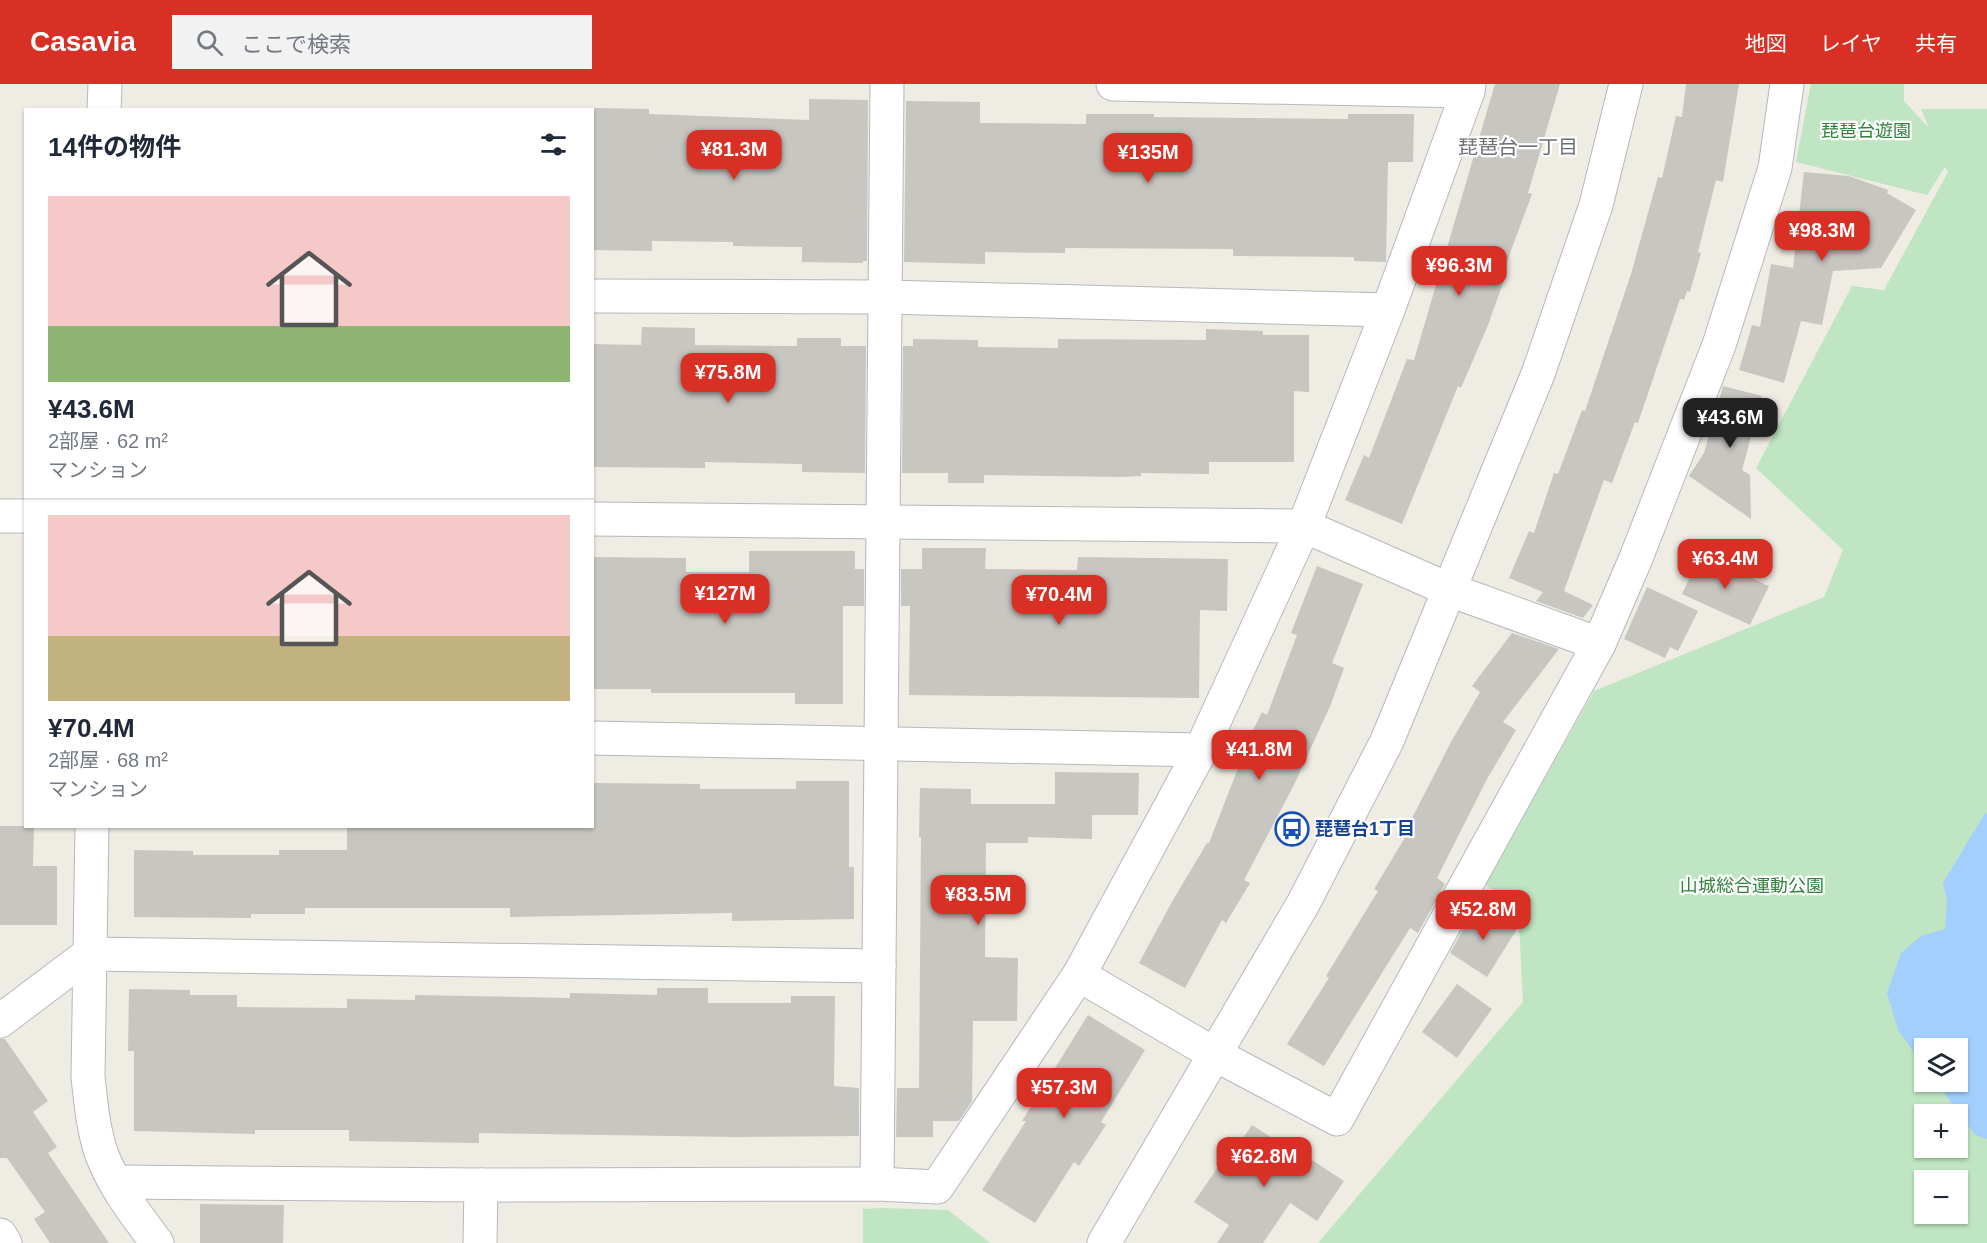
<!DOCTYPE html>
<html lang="ja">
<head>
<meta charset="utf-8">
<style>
	:root { --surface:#fff; --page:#f2f2f3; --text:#1f2937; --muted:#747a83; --line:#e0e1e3; --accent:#d93025 }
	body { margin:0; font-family:Helvetica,"Noto Sans JP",sans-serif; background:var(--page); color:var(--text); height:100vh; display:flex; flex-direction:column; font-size:22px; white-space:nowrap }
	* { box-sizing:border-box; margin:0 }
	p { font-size:20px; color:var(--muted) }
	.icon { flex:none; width:33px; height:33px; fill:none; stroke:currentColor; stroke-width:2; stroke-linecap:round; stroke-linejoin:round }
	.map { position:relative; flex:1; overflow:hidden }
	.panel { position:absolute; left:24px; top:24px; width:570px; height:720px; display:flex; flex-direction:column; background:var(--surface); border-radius:0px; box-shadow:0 2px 4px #0004 }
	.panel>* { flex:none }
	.fabs { position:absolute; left:1914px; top:954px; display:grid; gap:12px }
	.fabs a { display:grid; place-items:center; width:54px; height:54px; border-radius:0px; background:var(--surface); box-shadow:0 2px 4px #0004; font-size:30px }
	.price { position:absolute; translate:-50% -51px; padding:0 14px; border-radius:12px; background:var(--accent); color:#fff; font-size:20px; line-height:39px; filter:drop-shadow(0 2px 3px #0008) }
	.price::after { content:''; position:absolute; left:50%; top:36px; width:18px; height:14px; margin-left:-9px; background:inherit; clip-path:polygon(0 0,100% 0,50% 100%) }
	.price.selected { background:#222; color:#fff }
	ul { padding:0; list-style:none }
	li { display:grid; align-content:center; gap:12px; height:318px; padding:0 24px }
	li+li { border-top:2px solid var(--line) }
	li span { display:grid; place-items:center; height:186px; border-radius:0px; color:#555 }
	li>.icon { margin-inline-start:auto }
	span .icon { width:108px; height:108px; fill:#fffc; stroke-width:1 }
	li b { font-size:26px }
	h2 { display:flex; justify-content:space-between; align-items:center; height:72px; padding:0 24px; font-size:26px }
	header { display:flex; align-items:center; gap:36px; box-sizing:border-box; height:84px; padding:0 30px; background:var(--accent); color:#fff }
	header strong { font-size:28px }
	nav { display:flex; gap:33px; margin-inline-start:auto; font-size:21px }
	.search { width:420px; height:54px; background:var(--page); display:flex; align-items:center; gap:15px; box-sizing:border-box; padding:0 21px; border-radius:0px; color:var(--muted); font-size:22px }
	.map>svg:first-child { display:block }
	.green { fill:#bfe5c2; fill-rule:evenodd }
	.water { fill:#a2cffe }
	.building { fill:#c8c6c0 }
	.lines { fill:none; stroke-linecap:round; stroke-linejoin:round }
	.minor-casing { stroke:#b5b8bd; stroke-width:35 }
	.tertiary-casing { stroke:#b5b8bd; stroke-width:35 }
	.minor { stroke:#fff; stroke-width:33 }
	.tertiary { stroke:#fff; stroke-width:33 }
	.labels { text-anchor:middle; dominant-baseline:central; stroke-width:4.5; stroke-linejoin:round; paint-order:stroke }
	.park-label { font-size:18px; fill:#34813e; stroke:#fff }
	.transit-label { font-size:18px; font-weight:bold; fill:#164399; stroke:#fff; text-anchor:start }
	.neighbourhood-label { font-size:20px; fill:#6c7075; stroke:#fff }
</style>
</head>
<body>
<header>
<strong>Casavia</strong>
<div class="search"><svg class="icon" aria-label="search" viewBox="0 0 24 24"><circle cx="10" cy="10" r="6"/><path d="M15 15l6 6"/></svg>ここで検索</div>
<nav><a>地図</a><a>レイヤ</a><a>共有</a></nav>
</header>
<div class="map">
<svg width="1987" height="1159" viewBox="0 0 1987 1159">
	<rect width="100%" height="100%" fill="#eeece3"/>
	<g class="green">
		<path d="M1811,0H1904V17L1929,44L1921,25H1987V1159H1318L1523,918L1518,821L1485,801L1594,607L1824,513L1843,466L1756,384L1852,202L1884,206L1948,88L1945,83L1927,111L1796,78ZM1924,964H1958V998H1924ZM1924,1030H1958V1064H1924ZM1924,1096H1958V1130H1924Z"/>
		<polygon points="880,1124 948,1126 990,1159 863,1159 863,1125"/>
	</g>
	<polygon class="water" points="1985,729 1987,730 1987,1055 1975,1051 1936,998 1958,998 1958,964 1924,964 1924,982 1898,946 1887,909 1901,869 1921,852 1945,845 1947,817 1943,799"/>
	<g class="building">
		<polygon points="1495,0 1560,0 1528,109 1532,110 1502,191 1505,193 1488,241 1461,304 1458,302 1402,440 1345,416 1364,371 1369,374 1407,275 1414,276"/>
		<polygon points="1686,0 1739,0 1723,98 1716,96 1698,168 1701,169 1690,208 1687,207 1684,216 1680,215 1638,339 1635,338 1612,399 1604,396 1564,507 1593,521 1583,534 1536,517 1543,508 1509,494 1529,447 1534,449 1554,389 1558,390 1582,326 1585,327 1631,190 1658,93 1662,94 1676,32 1682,33"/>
		<polygon points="809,15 868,16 867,177 863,177 863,179 802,178 802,163 733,162 733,158 652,157 652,167 592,166 592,24 649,25 649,30 809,36"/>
		<polygon points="906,17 980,18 980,39 1086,40 1086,30 1154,30 1154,33 1348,35 1348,30 1414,30 1413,78 1388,78 1386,178 1354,177 1354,173 1233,172 1233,165 1065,164 1065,169 985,168 985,180 904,178"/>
		<polygon points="1804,88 1849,92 1888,106 1887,109 1916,126 1881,184 1833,187 1822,241 1801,237 1784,299 1739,286 1752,241 1760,243 1771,180 1793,184"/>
		<polygon points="642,243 695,244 695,261 797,262 797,254 841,254 841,262 866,262 865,389 802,388 802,380 705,378 705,384 592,383 592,260 641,261"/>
		<polygon points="1206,245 1263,247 1263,251 1309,251 1309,308 1294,307 1294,378 1209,378 1209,390 1141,389 1141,392 1122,393 984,391 984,399 948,399 948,389 902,389 903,262 913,262 913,255 978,256 978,263 1058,264 1058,255 1206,256"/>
		<polygon points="1723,302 1762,312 1742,386 1750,391 1751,435 1689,392 1704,369"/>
		<polygon points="922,464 986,464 985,485 1077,486 1078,473 1228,475 1227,527 1200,526 1199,614 909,611 910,522 901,522 901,485 922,485"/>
		<polygon points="749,467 855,467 855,485 864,485 864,522 843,522 843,620 795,620 795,609 651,609 651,605 592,605 592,473 686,474 686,488 749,488"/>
		<polygon points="1700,471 1769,502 1750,541 1682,510"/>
		<polygon points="1317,482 1363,500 1332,579 1344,584 1331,620 1294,701 1244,796 1250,799 1226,839 1222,836 1185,904 1139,879 1173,816 1207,759 1209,759 1252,648 1262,628 1267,631 1297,551 1291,549"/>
		<polygon points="1647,503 1698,527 1678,567 1670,563 1665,574 1624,555"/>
		<polygon points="1512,549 1559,565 1503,638 1516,646 1487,695 1437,794 1445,800 1418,849 1410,844 1324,982 1287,960 1329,894 1326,892 1378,807 1374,805 1413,740 1410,738 1451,658 1480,608 1472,602"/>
		<polygon points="1055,688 1139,689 1138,731 1092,731 1092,755 1028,753 1028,759 986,759 985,873 1018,874 1017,937 973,937 972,1017 959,1037 933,1037 933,1053 896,1053 897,1004 919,1004 921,753 919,753 920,704 971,705 971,720 1055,720"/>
		<polygon points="796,697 849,697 849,783 854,783 854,835 732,837 732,829 510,833 510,824 305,824 305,830 251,830 251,834 134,833 134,766 193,767 193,771 279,771 279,766 347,766 347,742 592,742 592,699 700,700 700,705 796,705"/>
		<polygon points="0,742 34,742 33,782 57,782 57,841 0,841"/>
		<polygon points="1477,820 1517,845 1487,893 1450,869"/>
		<polygon points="1457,900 1492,925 1457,974 1422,948"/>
		<polygon points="657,904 708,904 708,919 791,919 791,912 835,912 834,1002 859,1004 859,1052 736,1053 479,1049 479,1059 349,1057 349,1046 255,1046 255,1050 134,1047 134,967 128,967 129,905 190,906 190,911 237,911 237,923 347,924 347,915 415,916 415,911 570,914 570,909 657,911"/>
		<polygon points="1088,931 1145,966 1101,1038 1106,1041 1079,1082 1074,1078 1035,1139 982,1106 1026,1037 1022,1037"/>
		<polygon points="0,955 5,955 48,1017 33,1028 57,1063 48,1069 109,1159 50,1159 34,1135 45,1128 7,1074 0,1074"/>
		<polygon points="1252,1041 1310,1079 1312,1076 1344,1097 1317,1137 1290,1119 1263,1159 1217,1159 1229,1141 1194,1118 1238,1054 1241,1057"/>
		<polygon points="200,1120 284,1121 283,1159 200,1159"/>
	</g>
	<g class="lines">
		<defs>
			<g id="minor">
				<polyline points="1113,0 1468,7"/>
				<polyline points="592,212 886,213 1388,226"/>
				<polyline points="0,432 26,432"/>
				<polyline points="592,435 1304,442 1450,506 1599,560"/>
				<polyline points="592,654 1201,666"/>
				<polyline points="1079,891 1216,971 1337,1035 1599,560 1636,474 1719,261 1775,84 1787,0"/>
				<polyline points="0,937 89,870 879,882"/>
				<polyline points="116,1098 481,1101 878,1100 937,1103 1079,891 1201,666 1304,442 1388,226 1468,7 1469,0"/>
				<polyline points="877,1100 887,0"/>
				<polyline points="0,1151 5,1159"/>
				<polyline points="480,1159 481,1101"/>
			</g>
			<g id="tertiary">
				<polyline points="104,26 105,0"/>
				<path d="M92,742L88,993C91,1019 93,1046 102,1071C114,1103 137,1132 157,1159"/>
				<polyline points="1104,1159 1303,820 1387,657 1538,290 1596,121 1626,0"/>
			</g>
		</defs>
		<use href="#minor" class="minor-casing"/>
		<use href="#tertiary" class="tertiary-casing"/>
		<use href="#minor" class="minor"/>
		<use href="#tertiary" class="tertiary"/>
	</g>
	<defs>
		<symbol id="bus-ring" viewBox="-11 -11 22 22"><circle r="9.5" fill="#fff" stroke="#1a4fb4" stroke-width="1.5"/><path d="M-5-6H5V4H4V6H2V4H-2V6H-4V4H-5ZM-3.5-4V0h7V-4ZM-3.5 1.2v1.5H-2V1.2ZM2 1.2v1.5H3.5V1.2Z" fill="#1a4fb4"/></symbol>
	</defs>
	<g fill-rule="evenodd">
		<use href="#bus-ring" x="1273" y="726" width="38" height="38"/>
	</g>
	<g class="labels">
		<g class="park-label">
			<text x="1866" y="47">琵琶台遊園</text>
			<text x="1752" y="802">山城総合運動公園</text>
		</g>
		<g class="transit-label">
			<text x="1315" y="745">琵琶台1丁目</text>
		</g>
		<g class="neighbourhood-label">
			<text x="1518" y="63">琵琶台一丁目</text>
		</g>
	</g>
</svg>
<div class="fabs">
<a><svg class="icon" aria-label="layers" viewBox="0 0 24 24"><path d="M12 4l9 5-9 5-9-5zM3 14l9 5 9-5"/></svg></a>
<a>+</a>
<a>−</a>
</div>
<b class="price" style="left:734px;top:97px">¥81.3M</b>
<b class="price" style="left:1148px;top:100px">¥135M</b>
<b class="price" style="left:1822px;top:178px">¥98.3M</b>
<b class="price" style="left:1459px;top:213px">¥96.3M</b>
<b class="price" style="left:728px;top:320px">¥75.8M</b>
<b class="price selected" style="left:1730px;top:365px">¥43.6M</b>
<b class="price" style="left:1725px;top:506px">¥63.4M</b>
<b class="price" style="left:725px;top:541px">¥127M</b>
<b class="price" style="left:1059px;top:542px">¥70.4M</b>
<b class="price" style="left:1259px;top:697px">¥41.8M</b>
<b class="price" style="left:978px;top:842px">¥83.5M</b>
<b class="price" style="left:1483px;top:857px">¥52.8M</b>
<b class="price" style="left:1064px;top:1035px">¥57.3M</b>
<b class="price" style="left:1264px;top:1104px">¥62.8M</b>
<section class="panel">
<h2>14件の物件<svg class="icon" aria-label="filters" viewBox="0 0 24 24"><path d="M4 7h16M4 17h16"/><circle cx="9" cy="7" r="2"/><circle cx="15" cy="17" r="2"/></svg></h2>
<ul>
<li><span style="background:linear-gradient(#f6c9c9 70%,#8fb573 0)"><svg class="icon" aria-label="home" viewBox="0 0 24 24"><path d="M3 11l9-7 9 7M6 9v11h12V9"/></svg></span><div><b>¥43.6M</b><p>2部屋 · 62 m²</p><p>マンション</p></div></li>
<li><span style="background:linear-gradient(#f6c9c9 65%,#c2b280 0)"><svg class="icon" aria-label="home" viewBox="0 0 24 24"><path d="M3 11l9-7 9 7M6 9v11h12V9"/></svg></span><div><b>¥70.4M</b><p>2部屋 · 68 m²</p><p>マンション</p></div></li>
</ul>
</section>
</div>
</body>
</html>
